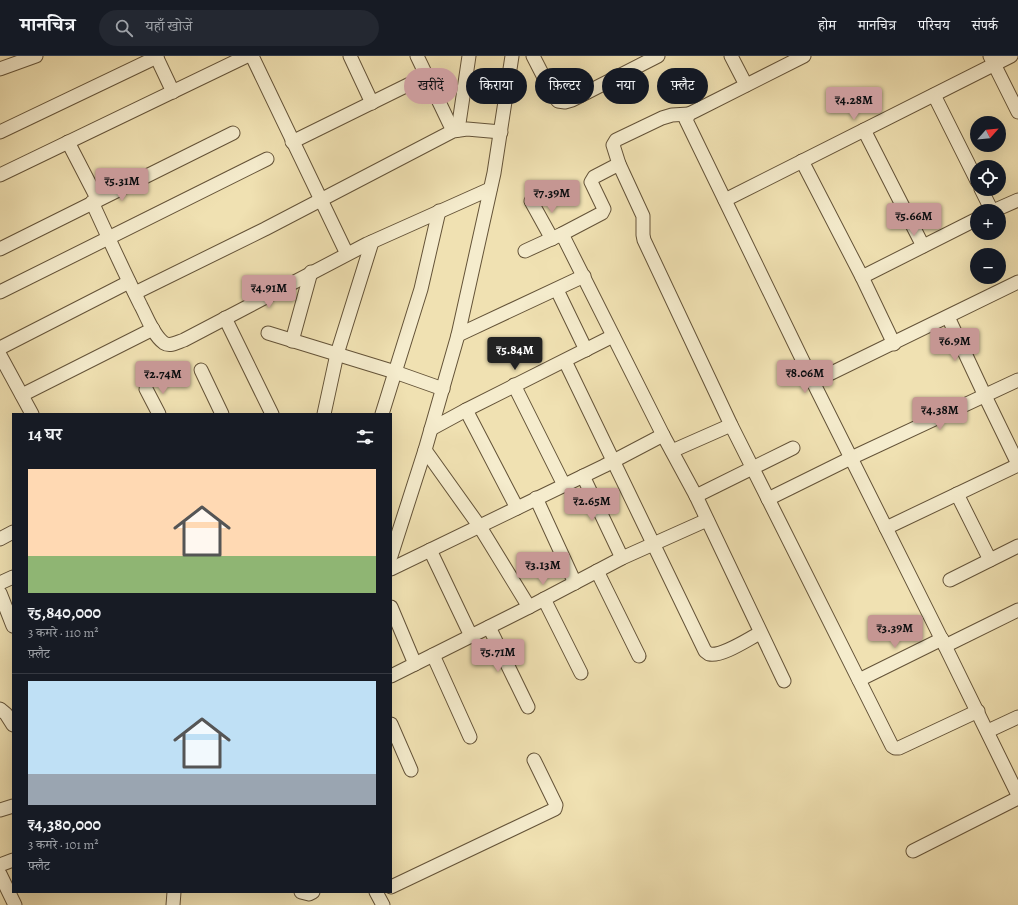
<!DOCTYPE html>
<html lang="hi">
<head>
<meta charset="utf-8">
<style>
	:root { --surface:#171b24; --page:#242831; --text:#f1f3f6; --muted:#9ea1a6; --line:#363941; --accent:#c59692 }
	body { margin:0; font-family:Alegreya,"Noto Serif Devanagari",serif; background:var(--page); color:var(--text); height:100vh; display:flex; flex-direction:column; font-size:15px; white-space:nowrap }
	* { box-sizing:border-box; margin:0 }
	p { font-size:13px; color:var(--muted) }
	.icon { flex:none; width:22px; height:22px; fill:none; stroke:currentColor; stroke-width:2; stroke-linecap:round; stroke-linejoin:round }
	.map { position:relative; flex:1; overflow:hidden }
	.side { position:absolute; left:12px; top:357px; width:380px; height:480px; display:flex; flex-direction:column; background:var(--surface); border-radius:0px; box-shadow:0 4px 16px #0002 }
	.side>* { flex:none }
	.banner { position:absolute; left:404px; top:12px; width:380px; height:36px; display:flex; gap:8px }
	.needle { width:26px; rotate:63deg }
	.fabs { position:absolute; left:970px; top:60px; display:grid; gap:8px }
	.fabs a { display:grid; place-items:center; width:36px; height:36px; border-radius:50%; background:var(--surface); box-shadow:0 4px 16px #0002; font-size:20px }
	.price { position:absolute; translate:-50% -34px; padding:0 9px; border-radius:4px; background:var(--accent); color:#111; font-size:13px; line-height:26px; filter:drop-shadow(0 1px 2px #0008) }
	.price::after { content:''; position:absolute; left:50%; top:24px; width:12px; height:9px; margin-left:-6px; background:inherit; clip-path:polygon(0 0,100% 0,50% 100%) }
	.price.current { background:#222; color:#fff }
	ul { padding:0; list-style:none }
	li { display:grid; align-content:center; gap:8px; height:212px; padding:0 16px }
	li+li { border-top:1px solid var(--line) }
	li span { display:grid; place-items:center; height:124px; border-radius:0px; color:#555 }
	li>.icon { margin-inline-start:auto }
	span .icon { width:72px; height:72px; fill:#fffc; stroke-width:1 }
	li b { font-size:17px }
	h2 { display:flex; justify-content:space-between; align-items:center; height:48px; padding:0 16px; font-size:17px }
	.chip { padding:0 14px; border-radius:18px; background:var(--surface); box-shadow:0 4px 16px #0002; font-size:14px; line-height:36px }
	.chip.current { background:var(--accent); color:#111 }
	header { display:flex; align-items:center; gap:24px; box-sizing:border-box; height:56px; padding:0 20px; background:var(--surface); border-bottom:1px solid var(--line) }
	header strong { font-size:19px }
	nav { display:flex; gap:22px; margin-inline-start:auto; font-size:14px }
	.search { width:280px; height:36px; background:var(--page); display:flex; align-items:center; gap:10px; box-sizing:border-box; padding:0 14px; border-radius:22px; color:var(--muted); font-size:15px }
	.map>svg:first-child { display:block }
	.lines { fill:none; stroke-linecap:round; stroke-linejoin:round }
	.minor-casing { stroke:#645338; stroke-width:15 }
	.minor { stroke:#f5eccd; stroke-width:13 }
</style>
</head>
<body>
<header>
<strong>मानचित्र</strong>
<div class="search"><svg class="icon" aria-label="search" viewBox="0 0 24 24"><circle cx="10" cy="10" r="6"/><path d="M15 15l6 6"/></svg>यहाँ खोजें</div>
<nav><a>होम</a><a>मानचित्र</a><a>परिचय</a><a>संपर्क</a></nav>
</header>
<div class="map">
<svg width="1018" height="849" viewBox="0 0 1018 849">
	<rect width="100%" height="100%" fill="#f0e1b2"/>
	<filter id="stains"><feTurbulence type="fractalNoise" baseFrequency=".005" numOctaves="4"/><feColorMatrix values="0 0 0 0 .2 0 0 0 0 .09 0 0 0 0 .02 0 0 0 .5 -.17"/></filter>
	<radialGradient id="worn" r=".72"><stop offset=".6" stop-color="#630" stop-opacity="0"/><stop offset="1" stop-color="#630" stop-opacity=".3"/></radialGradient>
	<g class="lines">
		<defs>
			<g id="minor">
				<polyline points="156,0 173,36"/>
				<polyline points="252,0 347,198"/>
				<polyline points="350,0 372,47"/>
				<polyline points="417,0 453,75"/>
				<polyline points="533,0 553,39 558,45 565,46 572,44 658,0"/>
				<polyline points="731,0 746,29"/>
				<polyline points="804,0 697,54 689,58 686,64 817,334 945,590 1018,739"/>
				<polyline points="990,0 1018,56"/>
				<polyline points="0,13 36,0"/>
				<polyline points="934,39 977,125"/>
				<polyline points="689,58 672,59 662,62 616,84 613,89 619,108 643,160 643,179 644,184 731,369 892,690 895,692 899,692 978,655"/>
				<polyline points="458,74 469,0"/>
				<polyline points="864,74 923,190"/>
				<polyline points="0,76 157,1"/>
				<polyline points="68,86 98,144"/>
				<polyline points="292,86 426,20"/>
				<polyline points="802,105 862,221 894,288"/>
				<polyline points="0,119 247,0"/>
				<polyline points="981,133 992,155"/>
				<polyline points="725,144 1011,0"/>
				<polyline points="531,145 552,183"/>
				<path d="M92,146C108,181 124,216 141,250C147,261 153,279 164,287C170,291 178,286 184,284L367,188L490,133"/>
				<polyline points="993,155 1018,144"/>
				<polyline points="562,178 663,379 696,440 784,625"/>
				<polyline points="0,193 233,77"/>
				<polyline points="525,195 562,178 602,157 604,153 591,126 594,121 619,108"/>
				<polyline points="862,221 977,163"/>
				<polyline points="557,234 586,294"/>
				<polyline points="0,236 267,103"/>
				<polyline points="135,237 265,173 453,75 467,73 501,76"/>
				<polyline points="948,261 985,340 1018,408"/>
				<polyline points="225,262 272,358"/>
				<polyline points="268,277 395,316 443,333"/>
				<polyline points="458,279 584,220"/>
				<polyline points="292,285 311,216"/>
				<polyline points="0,292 129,226"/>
				<polyline points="0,299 32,358"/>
				<path d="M565,305L705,595L709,598C722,601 748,583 760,577"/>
				<polyline points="201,314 222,358"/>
				<polyline points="813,326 1018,226"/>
				<polyline points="514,329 564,429"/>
				<polyline points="146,333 159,358"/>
				<polyline points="22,339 153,273"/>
				<polyline points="466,354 517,452"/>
				<polyline points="324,358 337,298 372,186"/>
				<polyline points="382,358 421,233 439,155"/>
				<polyline points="431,373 466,354 613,280"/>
				<polyline points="425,394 480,471 529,551"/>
				<polyline points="672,395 731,369"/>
				<polyline points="583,420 622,502"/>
				<polyline points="957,438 990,504"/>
				<polyline points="696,440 793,392"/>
				<polyline points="536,442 575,527"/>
				<polyline points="768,443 851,402 1018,324"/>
				<polyline points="886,472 1018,409"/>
				<polyline points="0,483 13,476"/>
				<polyline points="430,494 471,580"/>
				<polyline points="391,500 425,394 458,279 494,117 512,0"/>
				<polyline points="391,513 604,410 663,379"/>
				<polyline points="597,515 639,600"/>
				<polyline points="950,524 1018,490"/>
				<polyline points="0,527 13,521"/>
				<polyline points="0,537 13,570"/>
				<polyline points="544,543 581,617"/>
				<polyline points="391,551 415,608"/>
				<polyline points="489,571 528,651"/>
				<polyline points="945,590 1018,554"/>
				<polyline points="433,599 470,681"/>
				<polyline points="391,620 529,551 622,502 707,464"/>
				<polyline points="859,624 942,583"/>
				<polyline points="0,653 6,658 13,669"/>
				<polyline points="391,668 411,714"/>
				<polyline points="988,675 1018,661"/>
				<polyline points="0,754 13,750"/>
				<polyline points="913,795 1018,742"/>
				<polyline points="0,809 13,804"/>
				<polyline points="0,818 15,849"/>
				<polyline points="391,831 555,753 556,749 534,704"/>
				<polyline points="301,836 309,838 313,836"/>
				<polyline points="376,836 383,849"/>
				<polyline points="173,849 174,836"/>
			</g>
		</defs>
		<use href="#minor" class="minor-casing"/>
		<use href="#minor" class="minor"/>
	</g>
	<rect width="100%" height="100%" filter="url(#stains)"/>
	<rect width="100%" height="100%" fill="url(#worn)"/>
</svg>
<div class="fabs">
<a><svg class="needle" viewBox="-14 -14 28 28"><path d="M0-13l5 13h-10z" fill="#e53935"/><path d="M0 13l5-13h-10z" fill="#9ea1a6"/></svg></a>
<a><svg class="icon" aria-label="locate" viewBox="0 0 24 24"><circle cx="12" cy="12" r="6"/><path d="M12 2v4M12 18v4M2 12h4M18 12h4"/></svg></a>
<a>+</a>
<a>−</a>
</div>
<b class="price" style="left:854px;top:65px">₹4.28M</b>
<b class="price" style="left:122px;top:146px">₹5.31M</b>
<b class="price" style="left:552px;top:158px">₹7.39M</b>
<b class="price" style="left:914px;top:181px">₹5.66M</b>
<b class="price" style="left:269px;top:253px">₹4.91M</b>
<b class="price" style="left:955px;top:306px">₹6.9M</b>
<b class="price current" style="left:515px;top:315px">₹5.84M</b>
<b class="price" style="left:805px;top:338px">₹8.06M</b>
<b class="price" style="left:163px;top:339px">₹2.74M</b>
<b class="price" style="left:940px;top:375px">₹4.38M</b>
<b class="price" style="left:592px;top:466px">₹2.65M</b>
<b class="price" style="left:543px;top:530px">₹3.13M</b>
<b class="price" style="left:895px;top:593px">₹3.39M</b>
<b class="price" style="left:498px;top:617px">₹5.71M</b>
<div class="banner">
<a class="chip current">खरीदें</a>
<a class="chip">किराया</a>
<a class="chip">फ़िल्टर</a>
<a class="chip">नया</a>
<a class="chip">फ़्लैट</a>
</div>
<section class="side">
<h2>14 घर<svg class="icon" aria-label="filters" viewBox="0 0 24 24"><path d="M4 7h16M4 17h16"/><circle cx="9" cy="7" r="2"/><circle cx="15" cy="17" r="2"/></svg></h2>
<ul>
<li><span style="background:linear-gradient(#ffd9b3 70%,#8fb573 0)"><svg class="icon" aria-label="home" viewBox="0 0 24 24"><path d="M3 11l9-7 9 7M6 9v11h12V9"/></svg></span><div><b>₹5,840,000</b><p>3 कमरे · 110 m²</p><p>फ़्लैट</p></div></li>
<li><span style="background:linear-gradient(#bfe0f5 75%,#9aa5b1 0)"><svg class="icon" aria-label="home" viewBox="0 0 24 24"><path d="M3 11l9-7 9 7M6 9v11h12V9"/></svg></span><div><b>₹4,380,000</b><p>3 कमरे · 101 m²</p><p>फ़्लैट</p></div></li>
</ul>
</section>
</div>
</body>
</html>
